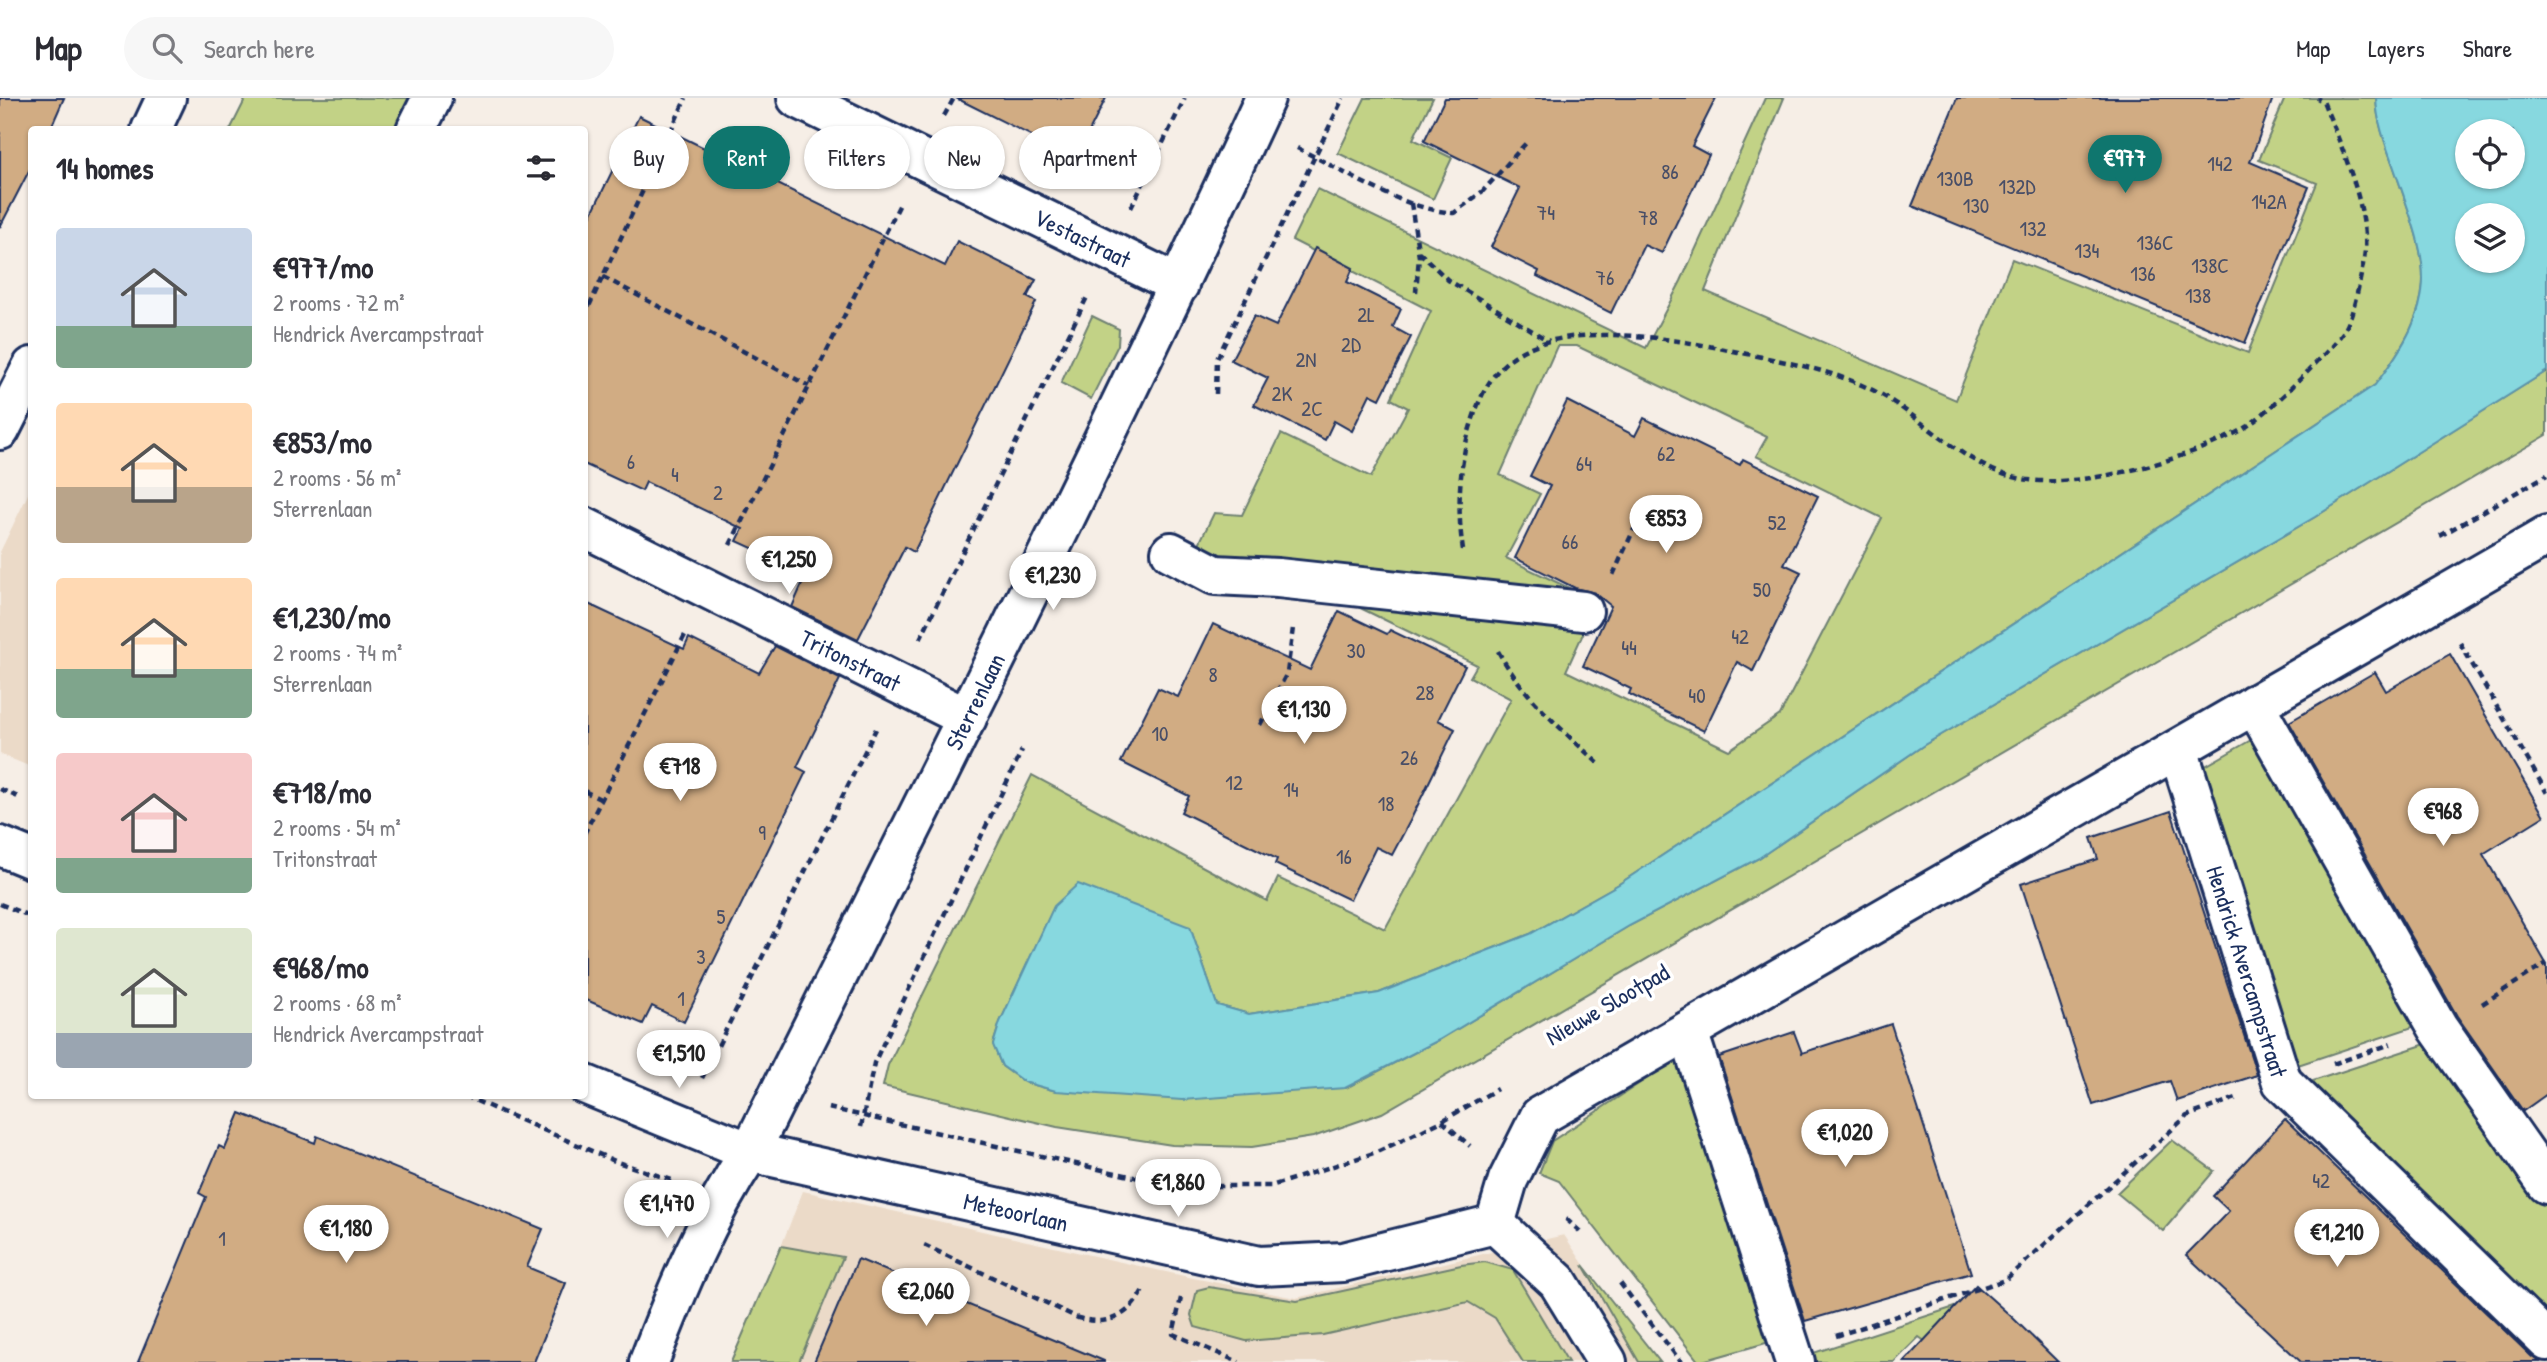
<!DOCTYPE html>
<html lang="en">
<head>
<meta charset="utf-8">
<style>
	:root { --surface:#fff; --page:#f7f7f7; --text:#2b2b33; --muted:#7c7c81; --line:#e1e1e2; --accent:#0f766e }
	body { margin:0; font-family:"Patrick Hand",sans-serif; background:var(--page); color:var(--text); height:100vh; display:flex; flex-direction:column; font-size:26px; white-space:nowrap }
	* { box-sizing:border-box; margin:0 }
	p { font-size:23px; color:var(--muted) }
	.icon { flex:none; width:38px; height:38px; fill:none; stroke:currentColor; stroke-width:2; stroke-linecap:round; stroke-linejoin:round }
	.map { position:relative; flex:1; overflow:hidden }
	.details { position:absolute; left:28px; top:28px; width:560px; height:973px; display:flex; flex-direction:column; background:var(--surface); border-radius:7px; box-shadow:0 2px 5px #0004 }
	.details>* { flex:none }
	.hud { position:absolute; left:609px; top:28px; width:665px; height:63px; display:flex; gap:14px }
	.fabs { position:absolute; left:2455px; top:21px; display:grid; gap:14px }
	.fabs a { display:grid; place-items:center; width:70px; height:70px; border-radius:50%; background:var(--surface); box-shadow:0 2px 5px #0004; font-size:35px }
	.price { position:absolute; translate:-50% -60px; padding:0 16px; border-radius:24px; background:#fff; color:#222; font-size:23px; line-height:46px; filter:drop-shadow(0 2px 4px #0008) }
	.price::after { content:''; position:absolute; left:50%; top:42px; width:21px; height:16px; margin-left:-10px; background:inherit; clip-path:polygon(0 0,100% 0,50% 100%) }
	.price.selected { background:var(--accent); color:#fff }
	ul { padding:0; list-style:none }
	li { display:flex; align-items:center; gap:21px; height:175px; padding:0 28px }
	li span { display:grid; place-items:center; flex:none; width:196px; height:140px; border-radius:7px; color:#555 }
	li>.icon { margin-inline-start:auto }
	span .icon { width:84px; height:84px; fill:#fffc; stroke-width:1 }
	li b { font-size:30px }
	h2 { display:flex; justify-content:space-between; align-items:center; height:84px; padding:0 28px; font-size:30px }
	.tag { padding:0 24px; border-radius:32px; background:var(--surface); box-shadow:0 2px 5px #0004; font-size:24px; line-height:63px }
	.tag.selected { background:var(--accent); color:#fff }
	header { display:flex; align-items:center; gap:42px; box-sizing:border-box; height:98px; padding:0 35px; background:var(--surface); border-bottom:2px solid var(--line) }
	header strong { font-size:33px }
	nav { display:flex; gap:38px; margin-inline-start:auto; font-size:24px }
	.search { width:490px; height:63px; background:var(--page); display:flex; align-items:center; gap:18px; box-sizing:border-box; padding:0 24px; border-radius:38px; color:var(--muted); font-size:26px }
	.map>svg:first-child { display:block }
	.built { fill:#ebdac8 }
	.green { fill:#c2d286; stroke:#6e8072; stroke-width:2 }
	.water { fill:#87d8df; stroke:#5c94ab; stroke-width:2; fill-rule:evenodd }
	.building { fill:#d1ac83; stroke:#1b2f5e; stroke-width:2 }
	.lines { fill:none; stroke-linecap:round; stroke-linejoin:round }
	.street-casing { stroke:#1b2f5e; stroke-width:44 }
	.path { stroke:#1b2f5e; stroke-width:4.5; stroke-dasharray:7 5; stroke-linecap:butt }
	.street { stroke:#fff; stroke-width:38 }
	.labels { text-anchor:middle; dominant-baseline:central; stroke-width:7; stroke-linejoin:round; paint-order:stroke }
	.number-label { font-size:21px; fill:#484e67 }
	.street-label { font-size:24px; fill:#1b2f5e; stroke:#fff }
</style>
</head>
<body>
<header>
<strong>Map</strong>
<div class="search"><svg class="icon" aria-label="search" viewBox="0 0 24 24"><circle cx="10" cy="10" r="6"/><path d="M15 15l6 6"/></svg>Search here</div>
<nav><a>Map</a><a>Layers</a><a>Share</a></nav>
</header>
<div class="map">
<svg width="2547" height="1264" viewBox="0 0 2547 1264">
	<rect width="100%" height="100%" fill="#f6eee6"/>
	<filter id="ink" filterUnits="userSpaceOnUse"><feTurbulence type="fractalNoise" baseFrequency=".0143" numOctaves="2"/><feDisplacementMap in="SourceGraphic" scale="14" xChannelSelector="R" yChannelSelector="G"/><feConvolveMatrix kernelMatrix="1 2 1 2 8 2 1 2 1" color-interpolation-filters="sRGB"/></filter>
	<g filter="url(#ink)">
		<g class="built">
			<polygon points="31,390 32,669 31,669 0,656 0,454"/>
			<polygon points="803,1093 1193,1180 1296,1200 1564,1137 1649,1264 735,1264"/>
		</g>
		<g class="green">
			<polygon points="246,0 418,0 402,31 230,32"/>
			<polygon points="1365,0 1433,0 1413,41 1452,60 1433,101 1338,55"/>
			<path d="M1765,0H1784L1705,193L1956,302L2012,161L2248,255L2317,85L2259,62L2285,0H2376C2377,24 2385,45 2393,67C2428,168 2444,196 2375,287L1619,786L1530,836L1379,895L1249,916L1217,907L1190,829L1054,809L1000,924L993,946L1002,968L1024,984L1056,993L1346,990L1439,942L1629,828L1759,760L1924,647L2315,419L2547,273V337L1382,1015L1313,1039L1252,1049L1172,1047L1057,1029L883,988L888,967L1032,677L1267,803L1278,780L1385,831L1511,601L1470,579L1477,567L1346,503L1586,529L1566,573L1729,652L1780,617L1882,420L1756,358L1767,339L1577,248H1557L1500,377L1540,396L1506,460L1592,501L1223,464L1196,452L1214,415L1242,417L1281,336L1371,379L1408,310L1391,301L1431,213L1292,142L1317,91L1646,250L1681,183Z"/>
			<polygon points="1092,218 1119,231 1118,247 1091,301 1061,285"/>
			<polygon points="2258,638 2425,925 2292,969 2195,674"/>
			<polygon points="2435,943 2547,1101 2547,1223 2301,987"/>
			<polygon points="1681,958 1780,1241 1699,1264 1559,1083 1539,1075 1552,1043"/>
			<polygon points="2172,1042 2214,1073 2163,1133 2117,1095"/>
			<polygon points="781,1148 843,1159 799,1264 731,1264"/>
			<polygon points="1485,1164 1513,1172 1568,1264 1523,1264 1495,1220 1468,1204 1323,1237 1246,1243 1195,1229 1191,1217 1197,1192 1209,1189 1297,1203 1461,1167"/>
			<polygon points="1583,1167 1660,1264 1639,1264"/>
			<polygon points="1982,1200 1933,1249 1919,1239 1894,1264 1803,1264 1801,1259"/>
		</g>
		<path class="water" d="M2376,0H2547V273L2315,419L1924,647L1759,760L1629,828L1439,942L1345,990L1182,1002L1056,993L1024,984L1002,968L993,947L1000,924L1054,808L1078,786L1190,829L1217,907L1249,916L1379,895L1530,836L1619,786L2375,287C2444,197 2428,168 2393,67C2385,45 2377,24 2376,0ZM2468,33H2513V79H2468ZM2468,117H2513V163H2468Z"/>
		<g class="building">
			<polygon points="0,0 64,0 50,32 32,32 32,67 0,129"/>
			<polygon points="956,0 1106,0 1076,60"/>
			<polygon points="1445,0 1716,0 1692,48 1709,57 1662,155 1644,147 1611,215 1537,178 1539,173 1491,149 1520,90 1424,43"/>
			<polygon points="1957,0 2273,0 2250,64 2309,89 2245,245 1912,108"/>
			<polygon points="639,18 945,168 957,143 1036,182 1027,199 1036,204 914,454 905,449 858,541 792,509 807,475 737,443 743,431 646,384 642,393 584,366 584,131"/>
			<polygon points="1315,150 1353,170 1347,184 1401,211 1393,229 1411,239 1380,301 1370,296 1352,333 1334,323 1325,342 1254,307 1268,280 1231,262 1254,218 1276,228"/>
			<polygon points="1567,303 1635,338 1644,320 1740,367 1743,361 1818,398 1784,466 1801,474 1753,573 1737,564 1704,633 1629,596 1631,591 1583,568 1611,508 1595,495 1575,490 1515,460 1550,388 1530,378"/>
			<polygon points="584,504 684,551 689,540 759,575 775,548 840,581 797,669 806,674 684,924 652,908 643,926 584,901"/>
			<polygon points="1339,513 1387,536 1390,532 1465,568 1438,622 1455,631 1410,723 1392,757 1376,749 1350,802 1275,766 1277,761 1181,714 1189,698 1121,664 1158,590 1178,599 1213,526 1310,572"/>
			<polygon points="2450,556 2544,718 2483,756 2547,867 2547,996 2523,1013 2457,918 2289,624 2375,574 2386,593"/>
			<polygon points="2171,713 2257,977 2177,1003 2170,983 2093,1007 2021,786 2098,761 2091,740"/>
			<polygon points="1891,926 1971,1175 1805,1223 1719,959 1794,934 1802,955"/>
			<polygon points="240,1015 315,1045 317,1038 543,1131 527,1169 566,1185 534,1264 138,1264 206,1099 199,1095 219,1048 225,1051"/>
			<polygon points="2285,1021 2532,1259 2539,1264 2301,1264 2186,1157 2229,1113 2213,1098"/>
			<polygon points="858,1161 1104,1263 1104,1264 814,1264"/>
			<polygon points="1976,1187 2013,1220 2058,1264 1904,1264"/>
		</g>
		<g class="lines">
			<defs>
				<g id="street">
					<path id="s1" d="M797,0L1179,187"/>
					<polyline points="151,32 166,0"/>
					<polyline points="416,32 432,0"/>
					<polyline points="0,332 32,269"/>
					<path id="s2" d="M584,429L967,620"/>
					<polyline points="1171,454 1215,477 1278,480 1583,513"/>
					<polyline points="2254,606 2438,930 2547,1086"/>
					<path id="s3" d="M2178,651L2282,984L2547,1243"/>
					<polyline points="0,748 32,761"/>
					<polyline points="1688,933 1795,1264"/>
					<path id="s4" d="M584,986L750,1054L1259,1168L1343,1164L1495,1126L1558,1184L1607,1264"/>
					<polyline points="1495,1126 1508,1082 1540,1018 2547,438"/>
					<path id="s5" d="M649,1264C677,1191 707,1119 750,1054C924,704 1102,355 1265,0"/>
				</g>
			</defs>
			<use href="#street" class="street-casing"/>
			<g class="path">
				<polyline points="944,18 954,0"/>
				<path d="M1297,50C1347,74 1398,110 1454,115L1483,93L1526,45"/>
				<polyline points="1411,105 1419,159 1416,194"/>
				<polyline points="1131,110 1185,0"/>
				<polyline points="1419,154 1448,182 1549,243"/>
				<polyline points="603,179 809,288"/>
				<polyline points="584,219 686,0"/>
				<polyline points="1216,296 1217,261 1343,0"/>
				<polyline points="2440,438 2547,377"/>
				<polyline points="730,447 901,104"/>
				<path d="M1463,452C1457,414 1459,374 1468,337C1476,309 1486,280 1510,261C1563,220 1677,241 1738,254C1785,264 1839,273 1882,297C1928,324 1967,371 2022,381C2081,392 2195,360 2246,329C2267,316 2330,253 2344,233C2353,220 2361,178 2364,161C2372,116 2340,45 2323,3L2317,0"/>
				<polyline points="1613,477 1635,429"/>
				<polyline points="920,541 1088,197"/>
				<polyline points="2460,545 2547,695"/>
				<path d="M1498,553C1523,598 1561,631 1599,666"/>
				<polyline points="1260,627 1287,575 1293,530"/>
				<polyline points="0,691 18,699"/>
				<polyline points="584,693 602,702"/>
				<polyline points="584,736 687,533"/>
				<polyline points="0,806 32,819"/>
				<polyline points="2482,906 2547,865"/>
				<polyline points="2333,966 2391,946"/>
				<polyline points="702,980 876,631"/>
				<polyline points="465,998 617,1064 675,1083"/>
				<polyline points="828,1010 1174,1088 1271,1088 1377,1054 1442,1023 1497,991"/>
				<polyline points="1442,1023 1470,1048"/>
				<polyline points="861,1029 874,965 1022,652"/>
				<polyline points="1566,1121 1583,1136"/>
				<path d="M924,1147L1078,1220C1107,1228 1128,1220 1143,1192"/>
				<polyline points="1620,1185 1681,1264"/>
				<polyline points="1181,1200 1173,1236 1239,1264"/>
				<polyline points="1836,1238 2005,1182 2187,1018 2236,1000"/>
			</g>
			<use href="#street" class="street"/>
		</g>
	</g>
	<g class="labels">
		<g class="number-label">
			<text x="2220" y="65">142</text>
			<text x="1670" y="73">86</text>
			<text x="1955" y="80">130B</text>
			<text x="2017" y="88">132D</text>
			<text x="2269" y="103">142A</text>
			<text x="1976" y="107">130</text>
			<text x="1546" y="114">74</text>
			<text x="1648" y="119">78</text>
			<text x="2033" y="130">132</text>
			<text x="2155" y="144">136C</text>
			<text x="2087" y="152">134</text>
			<text x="2210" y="167">138C</text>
			<text x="2143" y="175">136</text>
			<text x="1605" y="179">76</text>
			<text x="2198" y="197">138</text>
			<text x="1366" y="216">2L</text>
			<text x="1351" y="246">2D</text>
			<text x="1306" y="261">2N</text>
			<text x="1282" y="295">2K</text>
			<text x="1312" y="310">2C</text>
			<text x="1666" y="355">62</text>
			<text x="631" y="363">6</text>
			<text x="1584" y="365">64</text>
			<text x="675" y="376">4</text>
			<text x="718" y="394">2</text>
			<text x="1777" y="424">52</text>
			<text x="1570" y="443">66</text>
			<text x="1762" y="491">50</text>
			<text x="1740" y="538">42</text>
			<text x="1629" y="549">44</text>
			<text x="1356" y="552">30</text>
			<text x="1213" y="576">8</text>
			<text x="1425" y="594">28</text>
			<text x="1697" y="597">40</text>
			<text x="1160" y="635">10</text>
			<text x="1409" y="659">26</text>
			<text x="1234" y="684">12</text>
			<text x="1291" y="691">14</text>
			<text x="1386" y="705">18</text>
			<text x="762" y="734">9</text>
			<text x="1344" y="758">16</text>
			<text x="721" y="818">5</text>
			<text x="701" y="858">3</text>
			<text x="681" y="900">1</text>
			<text x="2321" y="1082">42</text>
			<text x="222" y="1140">1</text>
		</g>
		<g class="street-label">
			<text stroke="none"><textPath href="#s1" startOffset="318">Vestastraat</textPath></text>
			<text stroke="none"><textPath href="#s2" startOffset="298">Tritonstraat</textPath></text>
			<text stroke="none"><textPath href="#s5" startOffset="737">Sterrenlaan</textPath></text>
			<text stroke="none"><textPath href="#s3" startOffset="233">Hendrick Avercampstraat</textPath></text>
			<text transform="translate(1607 906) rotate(-30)">Nieuwe Slootpad</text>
			<text stroke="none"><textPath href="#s4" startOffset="452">Meteoorlaan</textPath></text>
		</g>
	</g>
</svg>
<div class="fabs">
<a><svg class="icon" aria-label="locate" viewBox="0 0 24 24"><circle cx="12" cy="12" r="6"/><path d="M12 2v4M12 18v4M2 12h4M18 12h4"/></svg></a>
<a><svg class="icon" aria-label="layers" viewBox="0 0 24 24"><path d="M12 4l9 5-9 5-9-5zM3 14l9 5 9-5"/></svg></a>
</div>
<b class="price selected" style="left:2125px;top:97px">€977</b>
<b class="price" style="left:1666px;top:457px">€853</b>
<b class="price" style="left:789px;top:498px">€1,250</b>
<b class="price" style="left:1053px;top:514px">€1,230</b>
<b class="price" style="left:1304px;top:648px">€1,130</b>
<b class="price" style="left:680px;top:705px">€718</b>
<b class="price" style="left:2443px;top:750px">€968</b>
<b class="price" style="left:679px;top:992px">€1,510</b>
<b class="price" style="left:1845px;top:1071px">€1,020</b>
<b class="price" style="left:1178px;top:1121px">€1,860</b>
<b class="price" style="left:667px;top:1142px">€1,470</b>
<b class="price" style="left:346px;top:1167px">€1,180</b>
<b class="price" style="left:2337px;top:1171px">€1,210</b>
<b class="price" style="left:926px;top:1230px">€2,060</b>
<div class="hud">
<a class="tag">Buy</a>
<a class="tag selected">Rent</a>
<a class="tag">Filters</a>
<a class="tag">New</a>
<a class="tag">Apartment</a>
</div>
<section class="details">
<h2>14 homes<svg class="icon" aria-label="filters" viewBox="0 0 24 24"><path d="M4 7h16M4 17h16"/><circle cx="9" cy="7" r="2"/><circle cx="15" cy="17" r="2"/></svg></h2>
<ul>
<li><span style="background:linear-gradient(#c9d6e8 70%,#7fa58c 0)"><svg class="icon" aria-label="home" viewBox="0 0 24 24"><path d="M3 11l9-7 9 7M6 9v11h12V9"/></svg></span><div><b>€977/mo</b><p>2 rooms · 72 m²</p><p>Hendrick Avercampstraat</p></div></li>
<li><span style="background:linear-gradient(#ffd9b3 60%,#b9a48a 0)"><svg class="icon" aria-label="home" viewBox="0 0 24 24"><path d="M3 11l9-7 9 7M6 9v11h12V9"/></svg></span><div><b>€853/mo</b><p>2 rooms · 56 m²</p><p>Sterrenlaan</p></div></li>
<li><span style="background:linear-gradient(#ffd9b3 65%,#7fa58c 0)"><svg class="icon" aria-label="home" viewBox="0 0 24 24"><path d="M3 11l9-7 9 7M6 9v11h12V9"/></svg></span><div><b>€1,230/mo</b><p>2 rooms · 74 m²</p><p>Sterrenlaan</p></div></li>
<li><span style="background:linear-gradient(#f6c9c9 75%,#7fa58c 0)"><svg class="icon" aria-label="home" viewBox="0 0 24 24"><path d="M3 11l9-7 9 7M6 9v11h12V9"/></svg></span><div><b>€718/mo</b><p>2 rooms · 54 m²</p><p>Tritonstraat</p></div></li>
<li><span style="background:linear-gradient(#dfe7d0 75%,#9aa5b1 0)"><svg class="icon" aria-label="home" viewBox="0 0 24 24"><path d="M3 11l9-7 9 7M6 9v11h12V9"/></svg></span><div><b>€968/mo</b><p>2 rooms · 68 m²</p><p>Hendrick Avercampstraat</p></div></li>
</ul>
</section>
</div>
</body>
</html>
